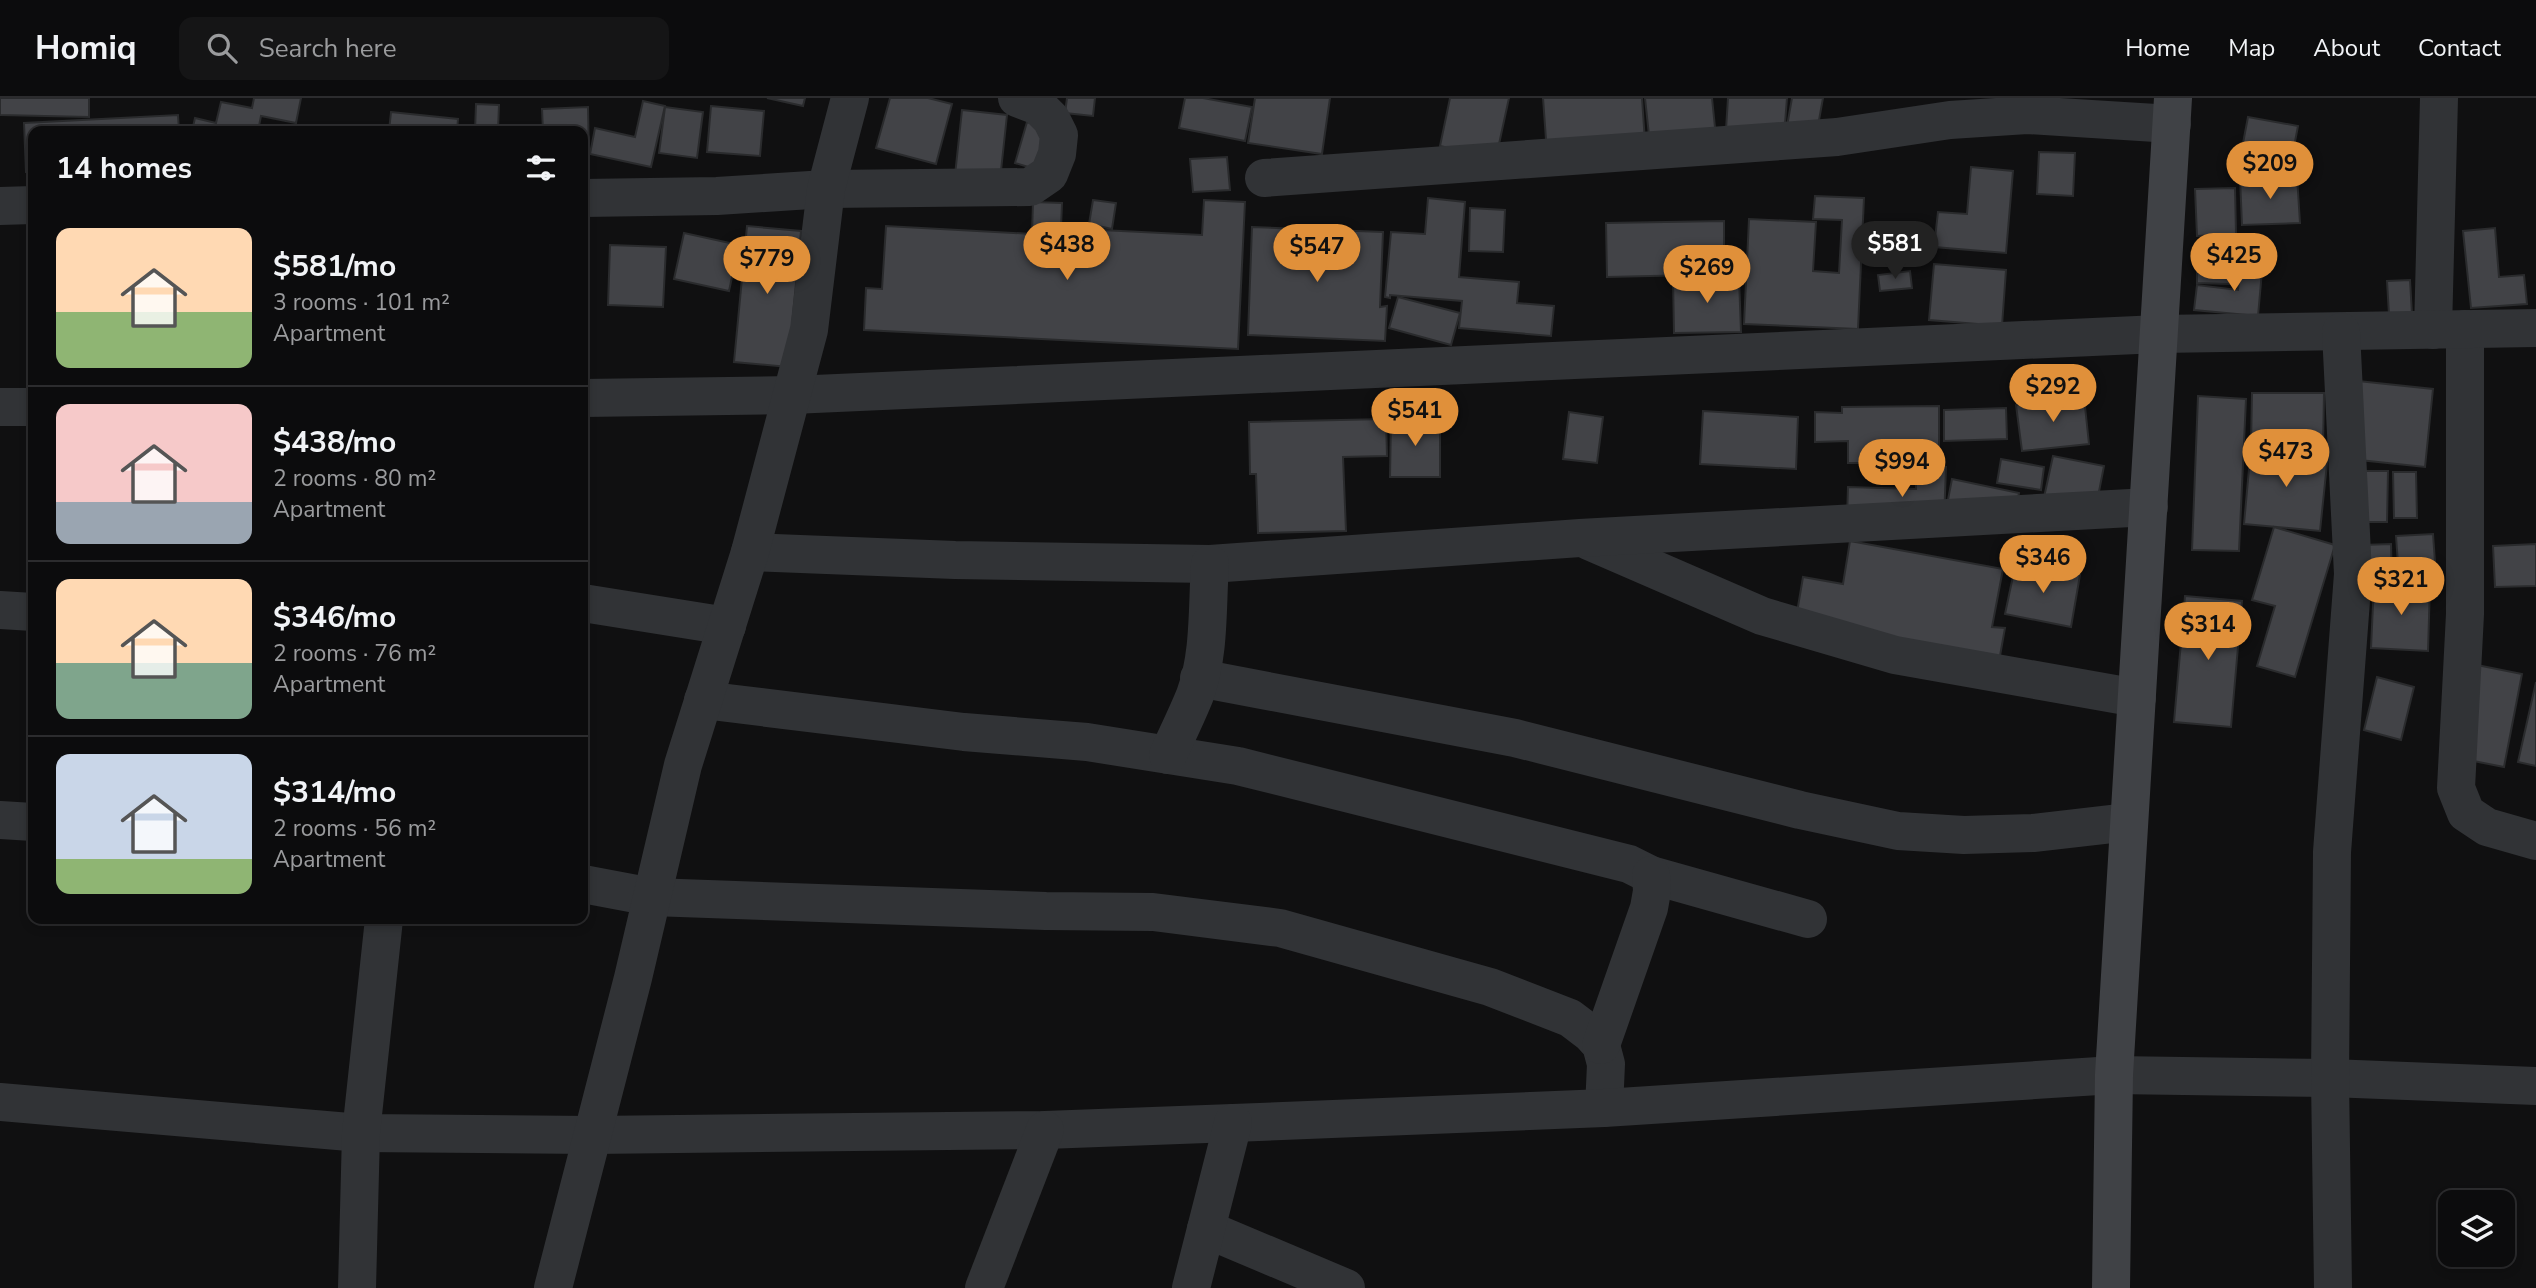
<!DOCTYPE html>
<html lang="en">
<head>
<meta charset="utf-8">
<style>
	:root { --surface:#0c0c0d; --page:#151516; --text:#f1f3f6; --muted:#9a9b9d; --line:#2c2c2e; --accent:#e0903a }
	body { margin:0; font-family:"Nunito Sans",sans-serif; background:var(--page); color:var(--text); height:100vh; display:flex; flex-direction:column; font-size:26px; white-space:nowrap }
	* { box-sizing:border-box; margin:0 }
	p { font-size:23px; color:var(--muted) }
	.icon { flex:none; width:38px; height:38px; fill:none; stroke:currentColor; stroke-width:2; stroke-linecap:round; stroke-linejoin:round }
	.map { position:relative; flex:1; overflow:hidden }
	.sheet { position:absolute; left:28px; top:28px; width:560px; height:798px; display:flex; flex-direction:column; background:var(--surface); border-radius:14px; box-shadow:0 4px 10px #0003,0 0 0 2px var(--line) }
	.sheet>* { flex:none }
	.tools { position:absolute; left:2438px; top:1092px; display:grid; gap:14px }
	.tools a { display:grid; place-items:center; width:77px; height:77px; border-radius:14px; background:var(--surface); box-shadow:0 4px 10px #0003,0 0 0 2px var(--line); font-size:35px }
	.price { position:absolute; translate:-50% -60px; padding:0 16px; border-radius:24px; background:var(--accent); color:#111; font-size:23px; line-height:46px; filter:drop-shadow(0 2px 4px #0008) }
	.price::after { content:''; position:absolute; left:50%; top:42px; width:21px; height:16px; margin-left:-10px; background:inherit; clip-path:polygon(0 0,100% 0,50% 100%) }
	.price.on { background:#222; color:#fff }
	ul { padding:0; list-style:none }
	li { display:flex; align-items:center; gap:21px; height:175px; padding:0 28px }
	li+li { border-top:2px solid var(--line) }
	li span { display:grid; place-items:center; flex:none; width:196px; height:140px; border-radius:14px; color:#555 }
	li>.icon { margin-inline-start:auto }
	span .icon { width:84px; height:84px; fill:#fffc; stroke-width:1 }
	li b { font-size:30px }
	h2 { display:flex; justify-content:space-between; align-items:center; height:84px; padding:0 28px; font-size:30px }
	header { display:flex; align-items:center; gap:42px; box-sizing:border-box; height:98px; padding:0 35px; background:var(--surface); border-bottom:2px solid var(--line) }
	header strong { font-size:33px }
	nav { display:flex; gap:38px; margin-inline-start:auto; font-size:24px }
	.search { width:490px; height:63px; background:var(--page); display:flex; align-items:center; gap:18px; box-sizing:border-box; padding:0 24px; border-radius:14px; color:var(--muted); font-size:26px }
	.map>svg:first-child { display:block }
	.building { fill:#424347; stroke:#2a2b2d; stroke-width:2 }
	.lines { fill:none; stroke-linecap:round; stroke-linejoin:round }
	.street { stroke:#313336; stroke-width:38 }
	.secondary { stroke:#404246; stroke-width:38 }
</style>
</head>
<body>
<header>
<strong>Homiq</strong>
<div class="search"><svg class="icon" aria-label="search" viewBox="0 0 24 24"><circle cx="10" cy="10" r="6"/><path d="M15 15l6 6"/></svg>Search here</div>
<nav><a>Home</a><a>Map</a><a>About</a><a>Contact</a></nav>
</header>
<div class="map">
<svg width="2536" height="1190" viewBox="0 0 2536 1190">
	<rect width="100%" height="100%" fill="#101011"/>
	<g class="building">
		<polygon points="0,0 89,0 89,19 0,17"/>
		<polygon points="254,0 301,0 296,25 261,18 258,33 192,33 195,20 216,25 221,4 252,10"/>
		<polygon points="767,0 805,0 803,8"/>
		<polygon points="890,0 928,0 952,6 936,66 876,50"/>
		<polygon points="1067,0 1095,0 1093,18 1065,15"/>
		<polygon points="1185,0 1203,0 1252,9 1245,43 1179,30"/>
		<polygon points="1255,0 1330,0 1322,56 1248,45"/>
		<polygon points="1450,0 1509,0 1496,60 1440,48"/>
		<polygon points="1543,0 1642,0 1645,44 1548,69"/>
		<polygon points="1645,0 1712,0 1717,49 1651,56"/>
		<polygon points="1728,0 1787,0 1783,51 1725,47"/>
		<polygon points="1792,0 1823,0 1814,50 1784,45"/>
		<polygon points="643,3 665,8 651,69 590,56 595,30 635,39"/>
		<polygon points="476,6 499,7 498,32 526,33 475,33"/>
		<polygon points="711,8 764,13 760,58 707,54"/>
		<polygon points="588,9 589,60 583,61 583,33 543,33 542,11"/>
		<polygon points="665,9 703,14 697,60 659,55"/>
		<polygon points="962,12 1007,17 1000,82 955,77"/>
		<polygon points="391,14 458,21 457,33 389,33"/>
		<polygon points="178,17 179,33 33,33 33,74 26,74 24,25"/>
		<polygon points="2248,19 2298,28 2290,70 2240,61"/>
		<polygon points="1027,24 1048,30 1035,71 1015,65"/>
		<polygon points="2039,54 2075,55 2073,98 2037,96"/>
		<polygon points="1227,59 1230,92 1193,94 1190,61"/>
		<polygon points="1971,69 2013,73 2006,155 1934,149 1938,114 1967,116"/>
		<polygon points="2297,78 2300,125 2242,127 2240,80"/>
		<polygon points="2235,90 2236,136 2197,138 2195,91"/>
		<polygon points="1815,98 1864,100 1858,231 1744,226 1749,121 1816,124 1813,173 1839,175 1842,122 1813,121"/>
		<polygon points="1428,100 1465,104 1459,179 1519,184 1517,205 1554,208 1551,238 1459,230 1462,203 1390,197 1390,200 1385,199 1391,134 1425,136"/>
		<polygon points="1093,102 1116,105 1112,131 1089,126"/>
		<polygon points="1204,102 1245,104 1238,251 864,232 866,190 882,191 886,128 1032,136 1033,104 1062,105 1061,130 1202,137"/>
		<polygon points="1470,110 1505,112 1503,154 1469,153"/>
		<polygon points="1724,123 1724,157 1737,157 1738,176 1607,179 1606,125"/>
		<polygon points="747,128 801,133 788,269 734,264"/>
		<polygon points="1252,129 1383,134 1380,209 1387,208 1385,243 1248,237"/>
		<polygon points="2495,130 2499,179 2524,177 2527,206 2471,210 2463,133"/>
		<polygon points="684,135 739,147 729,193 674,181"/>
		<polygon points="610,147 666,149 663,209 608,207"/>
		<polygon points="2197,160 2230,160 2230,186 2197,185"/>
		<polygon points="2241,160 2263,162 2258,218 2194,212 2197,187 2238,192"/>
		<polygon points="1934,166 2006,172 2002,228 1929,222"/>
		<polygon points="1910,173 1912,190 1880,193 1878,177"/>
		<polygon points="1708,180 1739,180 1741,234 1674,235 1673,181"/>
		<polygon points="2410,182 2412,216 2389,217 2387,183"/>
		<polygon points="1398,199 1460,215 1451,247 1389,230"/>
		<polygon points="2358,283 2433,291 2425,369 2350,361"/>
		<polygon points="2252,295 2324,295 2323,350 2251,348"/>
		<polygon points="2198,298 2246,301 2239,453 2192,452"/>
		<polygon points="2084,299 2089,346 2022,353 2016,307"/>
		<polygon points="1392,301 1416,301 1417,320 1392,319"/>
		<polygon points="1939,308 1939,365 1848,365 1848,343 1815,344 1815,314 1842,315 1842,309"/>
		<polygon points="2006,310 2007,341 1944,343 1944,312"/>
		<polygon points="1703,313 1798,319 1796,371 1700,366"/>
		<polygon points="1569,314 1603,319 1597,365 1563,361"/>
		<polygon points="1386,321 1387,358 1343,359 1346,433 1258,435 1256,376 1250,376 1249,324"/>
		<polygon points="1391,321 1440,321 1440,379 1390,379"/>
		<polygon points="2251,349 2328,356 2320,433 2244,426"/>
		<polygon points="2053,358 2104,368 2095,414 2043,404"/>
		<polygon points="2001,361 2044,369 2041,392 1997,385"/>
		<polygon points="1916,368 1946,369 1944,423 1847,420 1848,389 1916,391"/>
		<polygon points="2361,373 2388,373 2387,424 2361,424"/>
		<polygon points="2393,374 2416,374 2417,420 2394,420"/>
		<polygon points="1952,381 2019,395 2012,426 1946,412"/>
		<polygon points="2274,429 2335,447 2295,579 2257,568 2275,508 2252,502"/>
		<polygon points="2433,436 2436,478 2399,480 2396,438"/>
		<polygon points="1850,443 2003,471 1992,529 2005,530 1998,569 1794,532 1803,479 1843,486"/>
		<polygon points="2391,446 2392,483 2363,483 2362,447"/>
		<polygon points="2536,446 2536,488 2495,489 2493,448"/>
		<polygon points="2016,464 2080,477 2071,529 2005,516"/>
		<polygon points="2374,485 2430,487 2428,553 2371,550"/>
		<polygon points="2185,498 2242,503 2231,629 2174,624"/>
		<polygon points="2472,566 2522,576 2504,669 2453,659"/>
		<polygon points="2377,579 2414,589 2401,642 2364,632"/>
		<polygon points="2536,584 2536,668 2518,664"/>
	</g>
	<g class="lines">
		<g class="street">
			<polyline points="1264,80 1837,39 1950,22 2027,17 2172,26"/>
			<polyline points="583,100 717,98 826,91 1030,89 1049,76 1057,56 1059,37 1051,21 1038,8 1017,0"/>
			<polyline points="0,108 33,107"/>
			<polyline points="2465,231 2465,516 2456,690 2466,715 2487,729 2536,743"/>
			<polyline points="2433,232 2439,0"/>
			<polyline points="583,300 792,297 2159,236 2536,230"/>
			<polyline points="0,309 33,309"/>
			<polyline points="1589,443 1762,518 1895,557 2137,600"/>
			<polyline points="750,454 955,462 1210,466 1580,440 2149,409"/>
			<polyline points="583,505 727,528"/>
			<polyline points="0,512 33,514"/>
			<polyline points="1199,580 1515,640 1800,712 1898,733 1964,737 2033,735 2129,724"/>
			<polyline points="703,602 964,634 1087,644 1238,668 1629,766 1651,777 1808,821"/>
			<path d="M1168,657C1177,637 1187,617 1195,597C1210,556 1207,509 1210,466"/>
			<polyline points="0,722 33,724"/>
			<polyline points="583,786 652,799 1046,813 1153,814 1280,830 1490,889 1570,920 1591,936 1601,947 1606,966 1604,1010"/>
			<polyline points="1601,947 1649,810 1652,793 1651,777"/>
			<polyline points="0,1004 361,1035 592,1037 1045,1032 1233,1025 1604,1010 2114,977 2330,980 2536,988"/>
			<polyline points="1206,1131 1346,1190"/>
			<polyline points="357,1190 361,1035 384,821"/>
			<polyline points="553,1190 633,880 683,667 750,454 809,232 826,91 850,0"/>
			<polyline points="984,1190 1045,1032"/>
			<polyline points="1191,1190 1233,1025"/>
			<polyline points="2333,1190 2330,980 2332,754 2353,476 2341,234"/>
		</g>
		<polyline class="secondary" points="2111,1190 2114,977 2173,0"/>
	</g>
</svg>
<div class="tools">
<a><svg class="icon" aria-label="layers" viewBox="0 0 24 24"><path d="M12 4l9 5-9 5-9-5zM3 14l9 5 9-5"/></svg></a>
</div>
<b class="price" style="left:2270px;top:103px">$209</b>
<b class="price on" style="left:1895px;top:183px">$581</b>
<b class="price" style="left:1067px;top:184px">$438</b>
<b class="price" style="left:1317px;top:186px">$547</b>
<b class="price" style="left:2234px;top:195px">$425</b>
<b class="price" style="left:767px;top:198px">$779</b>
<b class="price" style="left:1707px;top:207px">$269</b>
<b class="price" style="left:2053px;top:326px">$292</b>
<b class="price" style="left:1415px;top:350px">$541</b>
<b class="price" style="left:2286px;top:391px">$473</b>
<b class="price" style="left:1902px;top:401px">$994</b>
<b class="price" style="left:2043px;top:497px">$346</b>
<b class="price" style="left:2401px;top:519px">$321</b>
<b class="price" style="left:2208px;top:564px">$314</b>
<section class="sheet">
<h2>14 homes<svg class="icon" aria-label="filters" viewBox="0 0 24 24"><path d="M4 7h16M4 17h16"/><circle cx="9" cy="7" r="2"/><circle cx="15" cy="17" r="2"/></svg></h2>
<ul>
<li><span style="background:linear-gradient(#ffd9b3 60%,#8fb573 0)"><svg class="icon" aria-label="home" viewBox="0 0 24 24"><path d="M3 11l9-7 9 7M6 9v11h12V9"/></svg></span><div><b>$581/mo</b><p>3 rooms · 101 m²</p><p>Apartment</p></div></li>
<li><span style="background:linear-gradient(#f6c9c9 70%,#9aa5b1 0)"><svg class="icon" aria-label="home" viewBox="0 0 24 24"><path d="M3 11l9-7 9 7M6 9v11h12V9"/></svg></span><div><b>$438/mo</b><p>2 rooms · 80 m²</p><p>Apartment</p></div></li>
<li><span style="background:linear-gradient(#ffd9b3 60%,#7fa58c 0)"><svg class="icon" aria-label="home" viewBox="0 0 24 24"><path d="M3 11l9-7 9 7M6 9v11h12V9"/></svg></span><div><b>$346/mo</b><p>2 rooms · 76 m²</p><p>Apartment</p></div></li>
<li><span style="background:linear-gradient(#c9d6e8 75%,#8fb573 0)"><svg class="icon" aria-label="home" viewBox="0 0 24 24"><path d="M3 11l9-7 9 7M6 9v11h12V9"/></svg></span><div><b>$314/mo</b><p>2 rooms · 56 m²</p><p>Apartment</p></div></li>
</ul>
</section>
</div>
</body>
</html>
